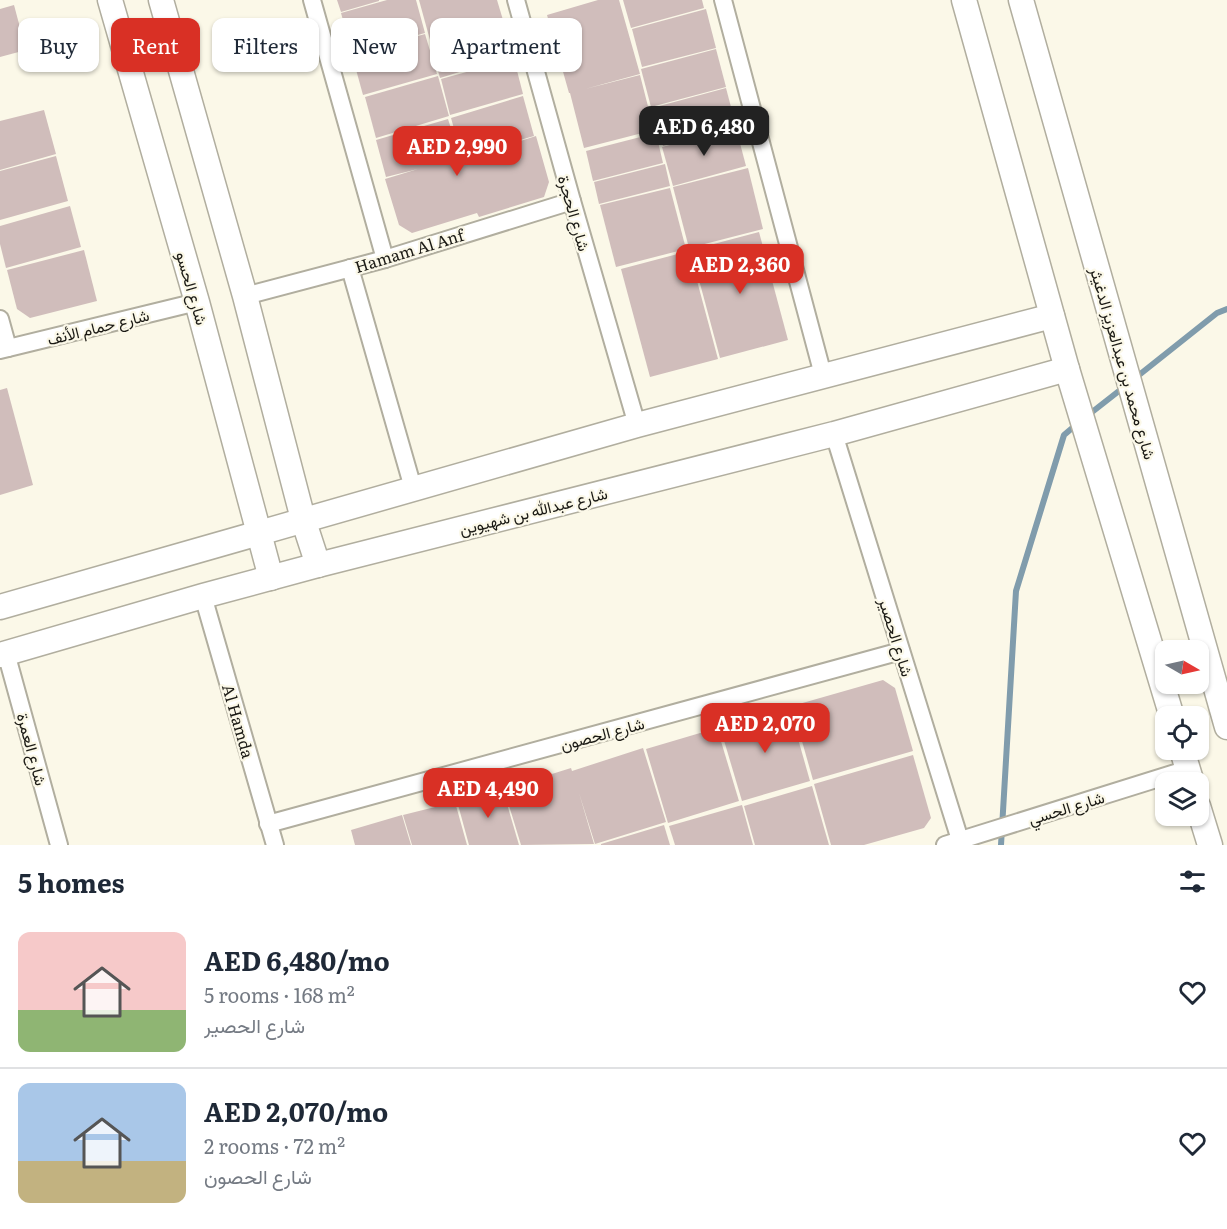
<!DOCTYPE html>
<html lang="en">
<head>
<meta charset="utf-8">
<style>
	:root { --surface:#fff; --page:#f2f2f3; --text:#1f2937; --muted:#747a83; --line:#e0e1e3; --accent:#d93025 }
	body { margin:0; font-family:Literata,Vazirmatn,serif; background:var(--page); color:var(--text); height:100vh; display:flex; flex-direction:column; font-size:22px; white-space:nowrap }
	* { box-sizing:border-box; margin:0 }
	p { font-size:20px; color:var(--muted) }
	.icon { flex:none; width:33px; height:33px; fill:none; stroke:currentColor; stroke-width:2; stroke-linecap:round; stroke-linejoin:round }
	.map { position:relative; height:845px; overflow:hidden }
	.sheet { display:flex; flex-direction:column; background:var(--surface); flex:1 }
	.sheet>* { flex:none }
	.hud { position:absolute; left:18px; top:18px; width:600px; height:54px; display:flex; gap:12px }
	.needle { width:39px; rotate:99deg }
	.controls { position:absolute; left:1155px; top:640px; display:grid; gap:12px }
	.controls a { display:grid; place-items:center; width:54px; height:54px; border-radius:12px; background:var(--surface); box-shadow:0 2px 4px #0004; font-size:30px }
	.price { position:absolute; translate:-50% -51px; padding:0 14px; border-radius:12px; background:var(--accent); color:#fff; font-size:20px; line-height:39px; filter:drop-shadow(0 2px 3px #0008) }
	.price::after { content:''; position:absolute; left:50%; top:36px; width:18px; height:14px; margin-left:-9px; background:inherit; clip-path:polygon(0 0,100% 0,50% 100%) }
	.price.on { background:#222; color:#fff }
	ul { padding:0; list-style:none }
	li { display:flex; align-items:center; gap:18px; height:150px; padding:0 18px }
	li+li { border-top:2px solid var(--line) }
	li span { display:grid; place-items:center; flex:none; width:168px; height:120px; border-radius:12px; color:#555 }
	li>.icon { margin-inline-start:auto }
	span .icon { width:72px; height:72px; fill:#fffc; stroke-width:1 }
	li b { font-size:26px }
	h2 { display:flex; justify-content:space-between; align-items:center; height:72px; padding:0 18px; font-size:26px }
	.tag { padding:0 21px; border-radius:12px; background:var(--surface); box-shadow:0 2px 4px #0004; font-size:21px; line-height:54px }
	.tag.on { background:var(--accent); color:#fff }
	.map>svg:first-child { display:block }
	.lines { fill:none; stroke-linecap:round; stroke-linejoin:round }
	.stream { stroke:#809cac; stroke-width:6 }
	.building { fill:#d0bdbb }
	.street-casing { stroke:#b1ae9f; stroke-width:20 }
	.secondary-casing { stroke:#b1ae9f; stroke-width:27 }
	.street { stroke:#fff; stroke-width:16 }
	.secondary { stroke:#fff; stroke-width:24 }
	.labels { text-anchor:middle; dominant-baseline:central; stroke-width:4.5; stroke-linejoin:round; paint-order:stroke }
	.street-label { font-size:16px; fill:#1b1a15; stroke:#fbf8e8 }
</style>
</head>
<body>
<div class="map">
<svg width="1227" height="845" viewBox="0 0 1227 845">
	<rect width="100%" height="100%" fill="#fbf8e8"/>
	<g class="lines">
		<g class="stream">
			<polyline points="1134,379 1217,313 1227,309"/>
			<polyline points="1087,416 1124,387"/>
			<polyline points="1001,845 1016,591 1064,435 1077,424"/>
		</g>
	</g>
	<g class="building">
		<polygon points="337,0 379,0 379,1 341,12"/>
		<polygon points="387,0 416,0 425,33 352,53 341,13"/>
		<polygon points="419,0 497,0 503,20 430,40"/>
		<polygon points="598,0 619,0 640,74 585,89 640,75 654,130 584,148 570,93 569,93 547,15"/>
		<polygon points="623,0 702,0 704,8 631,28"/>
		<polygon points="14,5 26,50 0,57 0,9"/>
		<polygon points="706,9 716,48 642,67 632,29"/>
		<polygon points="503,22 512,56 440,78 430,42"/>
		<polygon points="425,34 437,74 363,95 352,55"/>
		<polygon points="716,49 726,87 651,107 641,69"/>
		<polygon points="514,59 523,94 450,115 441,79"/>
		<polygon points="438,76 449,116 376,138 365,97"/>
		<polygon points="726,88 736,126 663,146 652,108"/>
		<polygon points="523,96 534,136 462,157 451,118"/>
		<polygon points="44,110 56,154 0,170 0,121"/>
		<polygon points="448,119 461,160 536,136 549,182 544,197 479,217 477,213 412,233 399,225 385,179 418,169 386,177 376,140"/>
		<polygon points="736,128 746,166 673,186 662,147"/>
		<polygon points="656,133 663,163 593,181 586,151"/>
		<polygon points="56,156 68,201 0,220 0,171"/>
		<polygon points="665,164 670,186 599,204 594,182"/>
		<polygon points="748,168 763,229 689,248 673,187"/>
		<polygon points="670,188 686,249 616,267 600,205"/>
		<polygon points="70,206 81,247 6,268 0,244 0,226"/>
		<polygon points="759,232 788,340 720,358 691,250"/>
		<polygon points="84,250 97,301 30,318 17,309 7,270"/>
		<polygon points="689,251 718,359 650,377 621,269"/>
		<polygon points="7,388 33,485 0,495 0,390"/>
		<polygon points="883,680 895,688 913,751 813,780 792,706"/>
		<polygon points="789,707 810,781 742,801 720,727"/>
		<polygon points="717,728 739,801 668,823 646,749"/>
		<polygon points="643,748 666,822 595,844 579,793 594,844 521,845 504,789 571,768 572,771"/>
		<polygon points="913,755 931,818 924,828 864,845 831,845 814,784"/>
		<polygon points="812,786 829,845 755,845 744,806"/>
		<polygon points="502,787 519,845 469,845 457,801"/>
		<polygon points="455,802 467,845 412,845 403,815"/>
		<polygon points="742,805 753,845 675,845 669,826"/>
		<polygon points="402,815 411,845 355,845 351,830"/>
		<polygon points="664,825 670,845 601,845 601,844"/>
	</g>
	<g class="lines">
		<defs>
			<g id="street">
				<polyline points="312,0 385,259"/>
				<polyline points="516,0 572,201 637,425"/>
				<polyline points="723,0 823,375"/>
				<polyline points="350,268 413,488"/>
				<polyline points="245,296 385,259 572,201"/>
				<polyline points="0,319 8,348"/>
				<polyline points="0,350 197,302"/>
				<polyline points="834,434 960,840"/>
				<polyline points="203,596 275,845"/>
				<polyline points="6,653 59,845"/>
				<polyline points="268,824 901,651"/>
				<polyline points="945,845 1188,769"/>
			</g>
			<g id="secondary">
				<polyline points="110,0 197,302 271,578"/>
				<polyline points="161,0 245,296 303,519 318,565"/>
				<polyline points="964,0 1067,369 1172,717"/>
				<polyline points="1021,0 1227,727"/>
				<polyline points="0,607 637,425 1052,316"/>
				<polyline points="0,655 203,596 318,565 834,434 1067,369"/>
				<polyline points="1182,750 1192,783"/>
				<polyline points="1198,806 1210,845"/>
			</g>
		</defs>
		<use href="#street" class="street-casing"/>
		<use href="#secondary" class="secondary-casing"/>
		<use href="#street" class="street"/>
		<use href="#secondary" class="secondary"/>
	</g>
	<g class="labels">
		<g class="street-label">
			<text transform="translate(575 213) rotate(74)">شارع الحجرة</text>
			<text transform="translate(409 250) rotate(-17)">Hamam Al Anf</text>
			<text transform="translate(193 288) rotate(74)">شارع الحسو</text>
			<text transform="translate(98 326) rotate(-14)">شارع حمام الأنف</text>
			<text transform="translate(1124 363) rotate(74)">شارع محمد بن عبدالعزيز الدغيثر</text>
			<text transform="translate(533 510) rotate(-14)">شارع عبدالله بن شهيوين</text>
			<text transform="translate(897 637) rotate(73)">شارع الحصير</text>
			<text transform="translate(239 721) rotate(74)">Al Hamda</text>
			<text transform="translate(602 733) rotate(-15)">شارع الحصون</text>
			<text transform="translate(33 749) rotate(75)">شارع العمرة</text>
			<text transform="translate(1066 807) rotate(-17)">شارع الحسي</text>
		</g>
	</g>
</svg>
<div class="controls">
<a><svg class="needle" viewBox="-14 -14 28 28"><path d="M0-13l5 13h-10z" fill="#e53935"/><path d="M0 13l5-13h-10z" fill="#747a83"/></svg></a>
<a><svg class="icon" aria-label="locate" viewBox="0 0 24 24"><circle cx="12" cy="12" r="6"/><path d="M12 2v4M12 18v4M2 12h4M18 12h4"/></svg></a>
<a><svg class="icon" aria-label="layers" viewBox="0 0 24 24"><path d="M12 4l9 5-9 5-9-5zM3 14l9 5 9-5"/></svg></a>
</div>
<b class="price on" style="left:704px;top:157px">AED 6,480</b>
<b class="price" style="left:457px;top:177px">AED 2,990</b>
<b class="price" style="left:740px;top:295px">AED 2,360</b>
<b class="price" style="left:765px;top:754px">AED 2,070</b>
<b class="price" style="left:488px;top:819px">AED 4,490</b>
<div class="hud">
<a class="tag">Buy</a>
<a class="tag on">Rent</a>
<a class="tag">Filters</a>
<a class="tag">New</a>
<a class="tag">Apartment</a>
</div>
</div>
<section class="sheet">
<h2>5 homes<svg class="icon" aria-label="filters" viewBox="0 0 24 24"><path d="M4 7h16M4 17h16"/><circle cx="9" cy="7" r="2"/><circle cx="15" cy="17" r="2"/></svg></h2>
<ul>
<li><span style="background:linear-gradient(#f6c9c9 65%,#8fb573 0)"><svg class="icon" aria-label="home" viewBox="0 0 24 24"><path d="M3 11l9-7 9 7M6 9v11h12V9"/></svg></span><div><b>AED 6,480/mo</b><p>5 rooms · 168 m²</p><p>شارع الحصير</p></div><svg class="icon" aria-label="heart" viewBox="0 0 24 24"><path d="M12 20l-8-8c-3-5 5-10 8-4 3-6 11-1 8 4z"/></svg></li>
<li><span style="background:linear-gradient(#a9c7e8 65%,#c2b280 0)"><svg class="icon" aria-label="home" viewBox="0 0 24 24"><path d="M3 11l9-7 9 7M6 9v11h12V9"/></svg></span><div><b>AED 2,070/mo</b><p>2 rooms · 72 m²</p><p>شارع الحصون</p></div><svg class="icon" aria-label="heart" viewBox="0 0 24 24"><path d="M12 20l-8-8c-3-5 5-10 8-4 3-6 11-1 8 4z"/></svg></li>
</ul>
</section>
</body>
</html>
